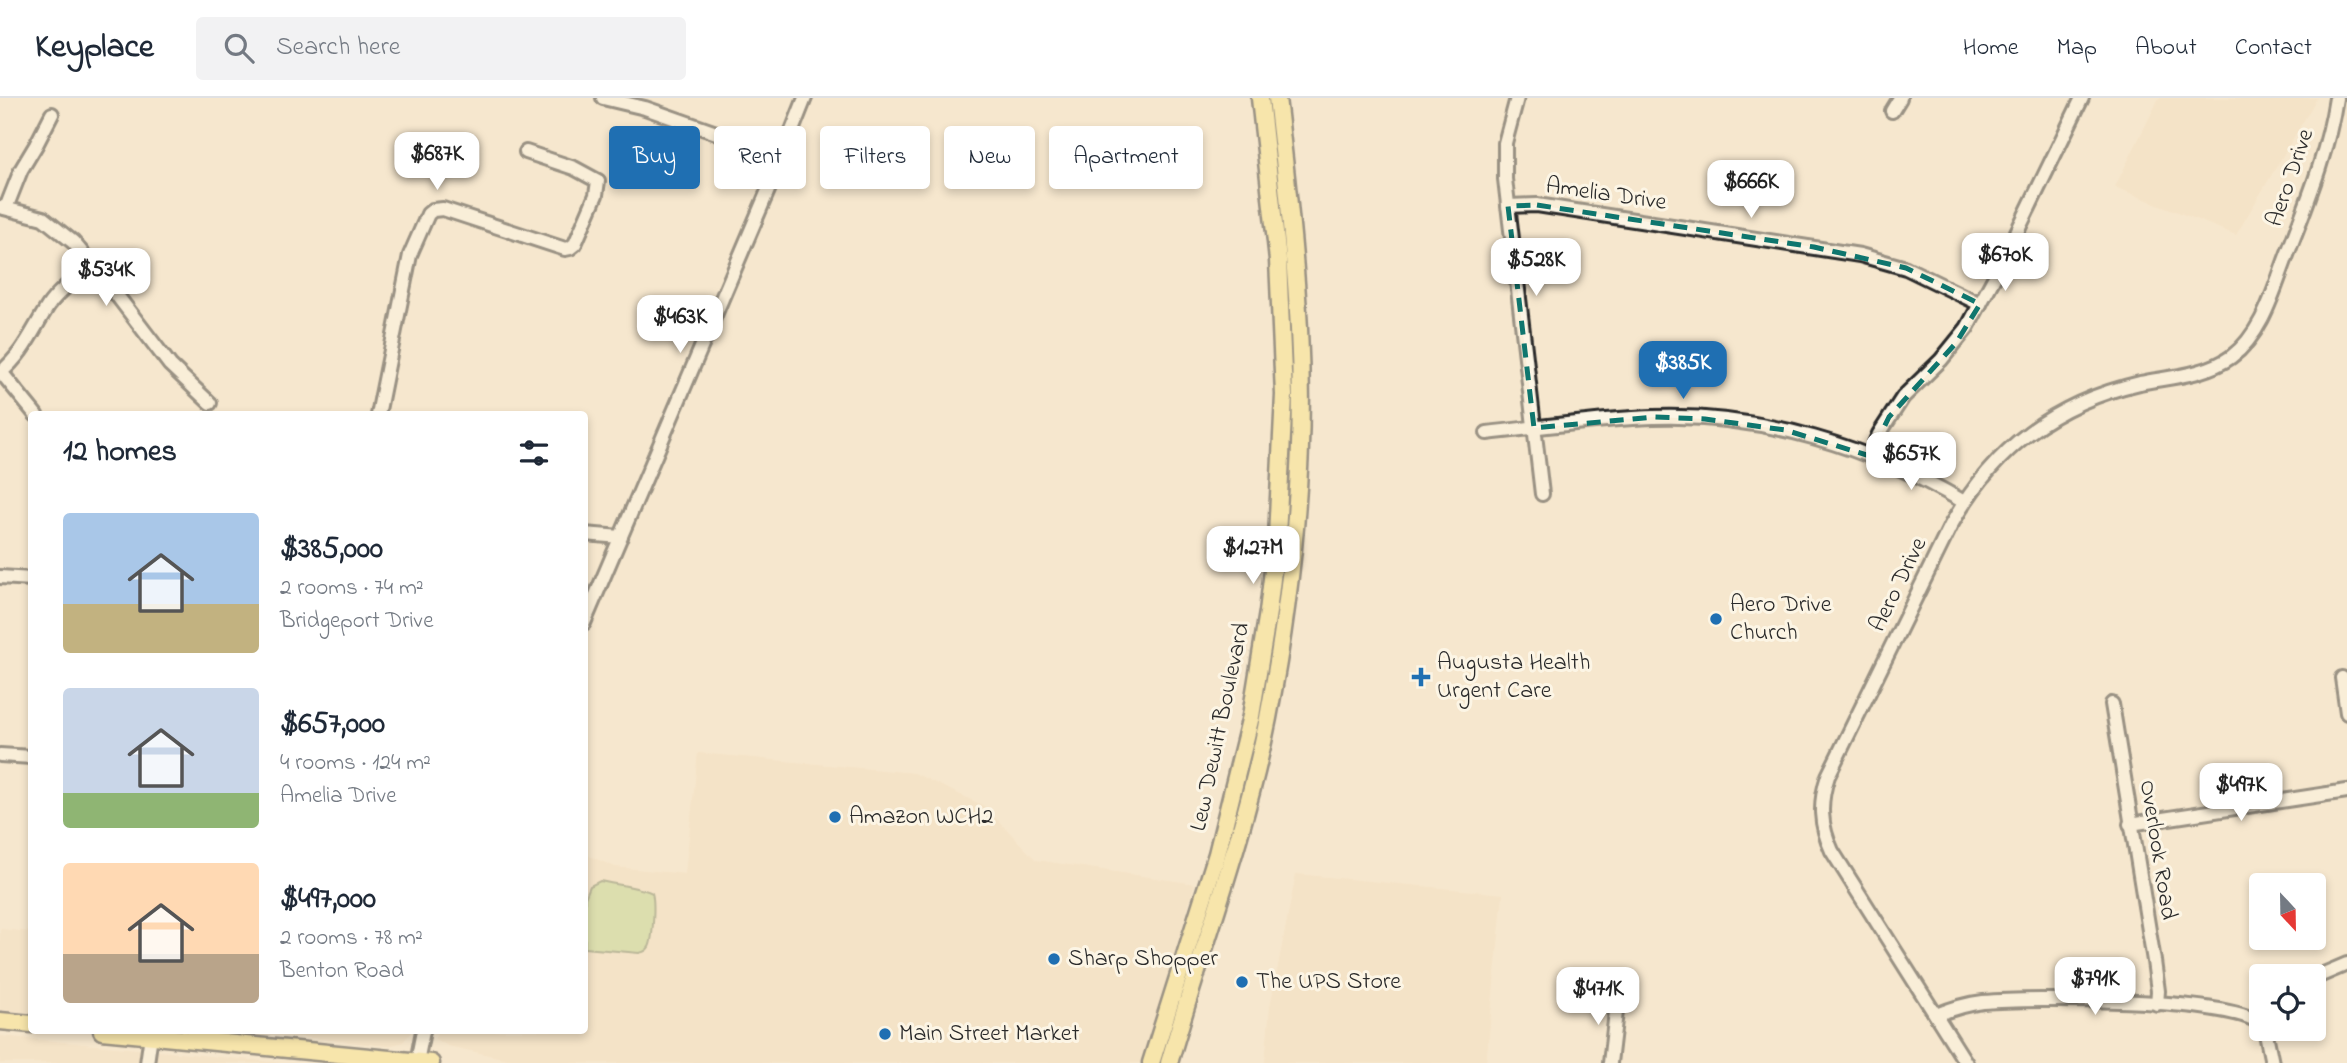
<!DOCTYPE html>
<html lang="en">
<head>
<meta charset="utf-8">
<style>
	:root { --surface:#fff; --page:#f2f2f3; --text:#1f2937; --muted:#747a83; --line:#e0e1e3; --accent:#1f6fb2 }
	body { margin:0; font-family:"Indie Flower",sans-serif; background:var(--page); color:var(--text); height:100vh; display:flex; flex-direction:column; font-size:26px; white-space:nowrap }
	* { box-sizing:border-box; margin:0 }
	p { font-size:23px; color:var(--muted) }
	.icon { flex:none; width:38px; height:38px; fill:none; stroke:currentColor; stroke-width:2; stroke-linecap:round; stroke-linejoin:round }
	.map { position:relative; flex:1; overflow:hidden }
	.drawer { position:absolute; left:28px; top:313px; width:560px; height:623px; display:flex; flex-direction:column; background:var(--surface); border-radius:7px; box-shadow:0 4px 10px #0003 }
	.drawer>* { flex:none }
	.guide { position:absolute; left:609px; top:28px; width:665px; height:63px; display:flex; gap:14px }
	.needle { width:46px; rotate:158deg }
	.buttons { position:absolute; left:2249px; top:775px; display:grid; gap:14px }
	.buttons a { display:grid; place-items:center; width:77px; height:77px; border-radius:7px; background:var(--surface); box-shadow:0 4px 10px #0003; font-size:35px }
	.price { position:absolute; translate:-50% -60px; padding:0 16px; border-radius:14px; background:#fff; color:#222; font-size:23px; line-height:46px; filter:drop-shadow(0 2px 4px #0008) }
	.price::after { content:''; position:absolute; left:50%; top:42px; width:21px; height:16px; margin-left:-10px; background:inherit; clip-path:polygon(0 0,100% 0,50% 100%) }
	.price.selected { background:var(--accent); color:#fff }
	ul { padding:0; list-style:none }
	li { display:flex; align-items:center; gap:21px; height:175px; padding:0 35px }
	li span { display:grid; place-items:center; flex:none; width:196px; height:140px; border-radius:7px; color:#555 }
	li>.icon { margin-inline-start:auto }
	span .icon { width:84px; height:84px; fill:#fffc; stroke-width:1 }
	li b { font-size:30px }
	h2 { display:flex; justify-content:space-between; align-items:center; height:84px; padding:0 35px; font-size:30px }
	.tag { padding:0 24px; border-radius:7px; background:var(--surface); box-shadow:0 4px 10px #0003; font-size:24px; line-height:63px }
	.tag.selected { background:var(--accent); color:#fff }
	header { display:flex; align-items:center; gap:42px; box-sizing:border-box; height:98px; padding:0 35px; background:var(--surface); border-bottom:2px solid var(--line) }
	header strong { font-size:33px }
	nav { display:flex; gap:38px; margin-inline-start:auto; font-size:24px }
	.search { width:490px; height:63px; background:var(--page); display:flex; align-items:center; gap:18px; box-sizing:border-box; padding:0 24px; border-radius:7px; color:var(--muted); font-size:26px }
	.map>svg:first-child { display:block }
	.built { fill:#f2ddbe }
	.green { fill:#bdd288; stroke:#747e5a; stroke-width:2 }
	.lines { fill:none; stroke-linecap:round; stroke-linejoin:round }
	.minor-casing { stroke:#2b2b2b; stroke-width:18 }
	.major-casing { stroke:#2b2b2b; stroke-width:21 }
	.minor { stroke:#fcf5e5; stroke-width:12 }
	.major { stroke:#f8e281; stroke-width:16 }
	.marked { fill:none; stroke:#0f766e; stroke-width:5; stroke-dasharray:14 9; stroke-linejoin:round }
	.poi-dot { fill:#1f6fb2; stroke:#fcf5e5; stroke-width:2.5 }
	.labels { text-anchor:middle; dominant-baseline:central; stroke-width:6; stroke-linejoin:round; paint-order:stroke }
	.street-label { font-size:24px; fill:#2b2b2b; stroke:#fcf5e5 }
	.poi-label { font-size:24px; fill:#2b2b2b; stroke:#fcf5e5; text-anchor:start }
</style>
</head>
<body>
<header>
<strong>Keyplace</strong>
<div class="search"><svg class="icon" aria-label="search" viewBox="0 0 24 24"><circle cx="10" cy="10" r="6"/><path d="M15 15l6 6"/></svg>Search here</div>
<nav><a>Home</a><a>Map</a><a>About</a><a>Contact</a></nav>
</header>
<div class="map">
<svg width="2347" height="965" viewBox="0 0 2347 965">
	<rect width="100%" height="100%" fill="#f6e7ce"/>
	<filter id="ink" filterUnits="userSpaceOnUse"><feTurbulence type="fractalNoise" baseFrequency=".0143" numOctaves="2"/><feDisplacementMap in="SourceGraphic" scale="14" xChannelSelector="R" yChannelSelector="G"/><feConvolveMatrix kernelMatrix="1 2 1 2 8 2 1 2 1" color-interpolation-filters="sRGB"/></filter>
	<g filter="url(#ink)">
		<g class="built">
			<polygon points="2159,0 2317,0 2236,137 2115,89"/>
			<polygon points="698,655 914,675 984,708 1036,762 1195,786 1142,965 556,965 512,962 448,948 435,941 437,933 584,933 585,756 615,769 685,776"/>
			<polygon points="1296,776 1503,796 1486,965 1265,965 1270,909"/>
			<polygon points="0,831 31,834 31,915 0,912"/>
			<polygon points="247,933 412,933 403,944 388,948"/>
			<polygon points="0,938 281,965 0,965"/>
		</g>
		<path class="green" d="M600,783C612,786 645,790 652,795C655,804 653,842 649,849C646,854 643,854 639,855L585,850V800L590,788Z"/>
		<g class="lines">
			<defs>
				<g id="minor">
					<polyline points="603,0 645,10 782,58"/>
					<polyline points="1517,0 1505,45 1505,81 1542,396"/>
					<polyline points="1892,13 1900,0"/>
					<polyline points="1508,108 1537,107 1860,157 1906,170 1980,206"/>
					<polyline points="0,109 43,120 73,144 106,183 170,267 210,305"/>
					<polyline points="6,110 21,72 36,47 52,16"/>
					<polyline points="1,274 36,317"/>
					<path d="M0,275C24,255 32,233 48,208C59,192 78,179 92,167"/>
					<polyline points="378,317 410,157 428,116 433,112 443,111 565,151 570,150 575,146 596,97 598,83 574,70 526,54"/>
					<path d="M1487,335C1542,329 1597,321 1653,319C1761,315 1871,349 1964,404"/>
					<polyline points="1870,358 1879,336 1903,299 1941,262 1967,230 2000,169 2082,0"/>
					<polyline points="584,436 621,439"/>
					<polyline points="0,479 32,481"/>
					<polyline points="584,525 772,83 805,0"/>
					<polyline points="2342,580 2347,615"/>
					<polyline points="2112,606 2154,863 2158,893 2157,906"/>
					<polyline points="0,657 32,659"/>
					<polyline points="2130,726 2347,693"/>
					<polyline points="2314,880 2347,866"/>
					<path d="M1936,917C1951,911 1966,906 1983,904C2029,900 2232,899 2261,926"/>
					<polyline points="2265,931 2272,965"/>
					<polyline points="417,964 423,933"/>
					<polyline points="147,965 151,937"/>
					<polyline points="1610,965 1618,897"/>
					<path d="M1966,965L1832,753C1820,727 1819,705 1828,678L1951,427C1994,350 2054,305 2140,285C2170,279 2206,277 2231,259C2264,235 2275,187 2289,152C2308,102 2328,53 2336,0"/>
				</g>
				<g id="major">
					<polyline points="0,923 32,926"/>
					<polyline points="102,933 431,965"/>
					<polyline points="1151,965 1217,756 1251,618 1268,514 1277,439 1284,297 1278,162 1260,0"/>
					<path d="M1169,965C1202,850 1245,738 1268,620C1292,495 1306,358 1299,231C1295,154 1286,77 1277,0"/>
				</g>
			</defs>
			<use href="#minor" class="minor-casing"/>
			<use href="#major" class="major-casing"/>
			<use href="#minor" class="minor"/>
			<use href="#major" class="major"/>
		</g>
	</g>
	<path d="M0 0H2347V965H0ZM1537,107L1814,149L1906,170L1980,206L1956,245L1889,319L1870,358L1785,332L1705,321L1654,319L1534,330L1508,108Z" fill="#f6e7ce" fill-opacity=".55" fill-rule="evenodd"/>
	<path class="marked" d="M1537,107L1814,149L1906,170L1980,206L1956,245L1889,319L1870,358L1785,332L1705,321L1654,319L1534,330L1508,108Z"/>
	<g class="poi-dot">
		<circle cx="1716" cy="521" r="7"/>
		<path d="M1417.5 568.5h7v7h7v7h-7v7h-7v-7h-7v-7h7z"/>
		<circle cx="835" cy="719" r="7"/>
		<circle cx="1054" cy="861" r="7"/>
		<circle cx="1242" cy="884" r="7"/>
		<circle cx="885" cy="936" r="7"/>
	</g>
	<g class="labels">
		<g class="street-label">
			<text transform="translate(2291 80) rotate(-71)">Aero Drive</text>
			<text transform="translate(1606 97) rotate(8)">Amelia Drive</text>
			<text transform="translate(1899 487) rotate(-64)">Aero Drive</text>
			<text transform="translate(1221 629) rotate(-78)">Lew Dewitt Boulevard</text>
			<text transform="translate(2157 752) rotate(81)">Overlook Road</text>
		</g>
		<g class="poi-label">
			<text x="1730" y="507">Aero Drive<tspan x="1730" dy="28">Church</tspan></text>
			<text x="1437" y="565">Augusta Health<tspan x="1437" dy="28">Urgent Care</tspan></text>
			<text x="849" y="719">Amazon WCH2</text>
			<text x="1068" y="861">Sharp Shopper</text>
			<text x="1256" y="884">The UPS Store</text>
			<text x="899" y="936">Main Street Market</text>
		</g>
	</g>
</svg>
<div class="buttons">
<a><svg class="needle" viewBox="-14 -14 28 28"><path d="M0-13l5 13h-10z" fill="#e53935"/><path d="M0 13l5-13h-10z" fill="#747a83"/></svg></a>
<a><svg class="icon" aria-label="locate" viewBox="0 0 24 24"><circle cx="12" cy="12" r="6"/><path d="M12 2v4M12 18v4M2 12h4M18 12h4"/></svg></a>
</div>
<b class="price" style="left:437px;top:94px">$687K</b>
<b class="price" style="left:1751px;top:122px">$666K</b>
<b class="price" style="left:2005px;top:195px">$670K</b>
<b class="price" style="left:1536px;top:200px">$528K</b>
<b class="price" style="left:106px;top:210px">$534K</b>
<b class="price" style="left:680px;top:257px">$463K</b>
<b class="price selected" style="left:1683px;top:303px">$385K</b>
<b class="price" style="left:1911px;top:394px">$657K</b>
<b class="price" style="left:1253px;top:488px">$1.27M</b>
<b class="price" style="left:2241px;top:725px">$497K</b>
<b class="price" style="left:2095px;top:919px">$791K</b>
<b class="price" style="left:1598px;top:929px">$471K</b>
<div class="guide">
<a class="tag selected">Buy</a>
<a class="tag">Rent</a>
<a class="tag">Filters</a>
<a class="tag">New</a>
<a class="tag">Apartment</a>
</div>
<section class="drawer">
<h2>12 homes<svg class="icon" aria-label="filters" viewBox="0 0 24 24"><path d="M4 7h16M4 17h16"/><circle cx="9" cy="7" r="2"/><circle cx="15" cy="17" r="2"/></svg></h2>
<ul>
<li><span style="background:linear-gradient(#a9c7e8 65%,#c2b280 0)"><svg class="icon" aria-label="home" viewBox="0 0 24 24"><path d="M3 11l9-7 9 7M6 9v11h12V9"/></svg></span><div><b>$385,000</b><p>2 rooms · 74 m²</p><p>Bridgeport Drive</p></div></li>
<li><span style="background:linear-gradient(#c9d6e8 75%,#8fb573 0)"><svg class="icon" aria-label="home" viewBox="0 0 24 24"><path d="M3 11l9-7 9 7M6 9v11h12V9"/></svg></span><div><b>$657,000</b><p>4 rooms · 124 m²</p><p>Amelia Drive</p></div></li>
<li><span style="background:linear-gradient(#ffd9b3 65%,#b9a48a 0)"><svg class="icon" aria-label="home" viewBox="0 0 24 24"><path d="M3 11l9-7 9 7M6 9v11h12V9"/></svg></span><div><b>$497,000</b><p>2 rooms · 78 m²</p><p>Benton Road</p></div></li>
</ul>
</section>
</div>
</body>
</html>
